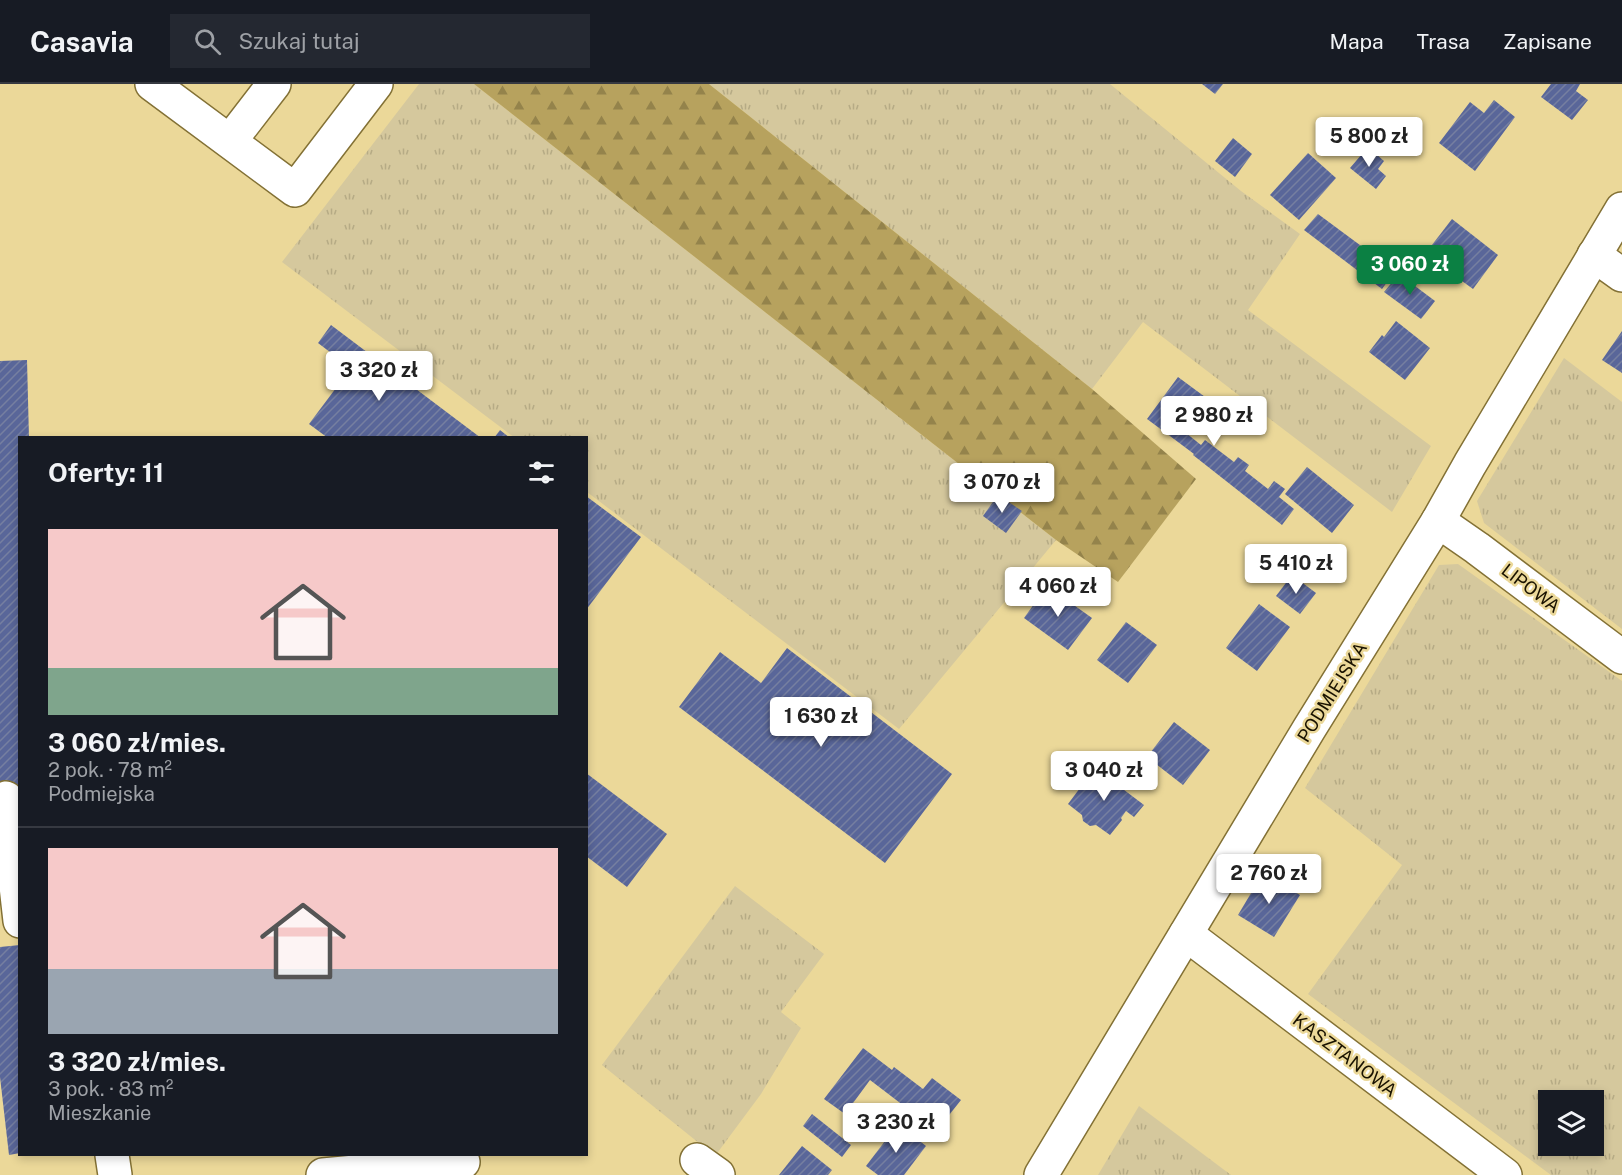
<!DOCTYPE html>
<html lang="pl">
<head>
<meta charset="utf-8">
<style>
	:root { --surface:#171b24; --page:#242831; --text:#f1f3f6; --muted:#9ea1a6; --line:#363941; --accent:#0b8043 }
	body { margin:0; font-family:"Public Sans",sans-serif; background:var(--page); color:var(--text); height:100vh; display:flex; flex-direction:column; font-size:22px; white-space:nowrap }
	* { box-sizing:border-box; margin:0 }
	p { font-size:20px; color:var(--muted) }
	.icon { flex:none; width:33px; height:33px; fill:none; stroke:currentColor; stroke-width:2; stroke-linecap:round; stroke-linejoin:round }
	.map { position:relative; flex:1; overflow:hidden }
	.panel { position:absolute; left:18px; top:352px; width:570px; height:720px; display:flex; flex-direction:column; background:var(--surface); border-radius:0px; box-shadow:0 3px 9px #0003 }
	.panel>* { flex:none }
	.tools { position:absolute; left:1538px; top:1006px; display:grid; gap:12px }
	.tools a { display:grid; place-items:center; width:66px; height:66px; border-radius:0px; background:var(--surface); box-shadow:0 3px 9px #0003; font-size:30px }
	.price { position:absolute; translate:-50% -51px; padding:0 14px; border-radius:6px; background:#fff; color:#222; font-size:20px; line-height:39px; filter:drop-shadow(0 2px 3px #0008) }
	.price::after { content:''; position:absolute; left:50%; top:36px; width:18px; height:14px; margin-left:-9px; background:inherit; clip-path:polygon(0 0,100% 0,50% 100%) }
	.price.selected { background:var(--accent); color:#fff }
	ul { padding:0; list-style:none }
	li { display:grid; align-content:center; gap:12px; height:318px; padding:0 30px }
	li+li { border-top:2px solid var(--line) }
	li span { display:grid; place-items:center; height:186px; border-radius:0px; color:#555 }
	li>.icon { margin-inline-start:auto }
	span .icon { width:108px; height:108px; fill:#fffc; stroke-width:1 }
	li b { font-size:26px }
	h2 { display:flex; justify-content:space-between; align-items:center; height:72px; padding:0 30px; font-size:26px }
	header { display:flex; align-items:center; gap:36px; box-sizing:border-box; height:84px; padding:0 30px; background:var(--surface); border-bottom:2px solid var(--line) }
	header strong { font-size:28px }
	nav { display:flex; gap:33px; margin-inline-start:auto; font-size:21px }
	.search { width:420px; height:54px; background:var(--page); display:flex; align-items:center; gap:15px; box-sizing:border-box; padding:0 21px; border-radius:0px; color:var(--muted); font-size:22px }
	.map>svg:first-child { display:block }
	.grass { fill:url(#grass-tufts); fill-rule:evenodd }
	.forest { fill:url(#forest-firs) }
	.building { fill:url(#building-hatch) }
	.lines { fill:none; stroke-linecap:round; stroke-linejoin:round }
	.minor-casing { stroke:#837135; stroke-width:36 }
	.minor { stroke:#fff; stroke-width:33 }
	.labels { text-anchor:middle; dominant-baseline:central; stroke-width:5; stroke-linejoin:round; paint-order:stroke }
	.street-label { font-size:18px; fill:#191200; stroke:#ebd899 }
</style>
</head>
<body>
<header>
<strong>Casavia</strong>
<div class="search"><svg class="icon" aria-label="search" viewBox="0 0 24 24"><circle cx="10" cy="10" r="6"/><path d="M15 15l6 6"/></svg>Szukaj tutaj</div>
<nav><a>Mapa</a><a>Trasa</a><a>Zapisane</a></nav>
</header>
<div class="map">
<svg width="1622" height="1091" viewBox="0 0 1622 1091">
	<defs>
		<pattern id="grass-tufts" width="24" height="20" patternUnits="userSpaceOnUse" patternTransform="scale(1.5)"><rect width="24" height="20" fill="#d5c89d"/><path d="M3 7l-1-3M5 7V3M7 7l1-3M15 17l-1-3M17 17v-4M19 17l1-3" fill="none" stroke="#b6ab85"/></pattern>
		<pattern id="forest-firs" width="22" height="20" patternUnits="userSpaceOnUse" patternTransform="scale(1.5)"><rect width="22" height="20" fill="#b7a25e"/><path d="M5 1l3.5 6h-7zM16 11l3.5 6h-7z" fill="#94834b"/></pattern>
		<pattern id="building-hatch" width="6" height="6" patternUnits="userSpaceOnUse" patternTransform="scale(1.5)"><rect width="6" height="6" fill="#596699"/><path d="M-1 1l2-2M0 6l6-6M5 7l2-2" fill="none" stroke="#767fa0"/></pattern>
	</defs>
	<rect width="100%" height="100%" fill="#ebd899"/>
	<g class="grass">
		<polygon points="419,0 474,0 1056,456 899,645 587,408 586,354 515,354 282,178"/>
		<polygon points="709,0 1110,0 1241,107 1300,150 1248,226 1431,362 1392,428 1143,238 1092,305"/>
		<polygon points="1564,274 1622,318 1622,545 1484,439 1477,417"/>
		<path d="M1458,480L1622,597V1091H1551L1308,910L1402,781L1305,704L1439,481ZM1548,1017H1593V1062H1548Z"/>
		<polygon points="735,802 824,870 781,928 801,944 761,1010 715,1072 602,981"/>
		<polygon points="1139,1022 1231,1091 1098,1091"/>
	</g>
	<polygon class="forest" points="474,0 709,0 1092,305 1196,395 1118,498 1056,456"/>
	<g class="building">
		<polygon points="1202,0 1223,0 1215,10"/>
		<polygon points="1551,0 1580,0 1576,7 1588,16 1572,36 1541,13"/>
		<polygon points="1494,16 1515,33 1475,87 1439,59 1470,18 1484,29"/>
		<polygon points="1233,54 1252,70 1235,93 1215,77"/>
		<polygon points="1368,63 1384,77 1378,85 1386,92 1376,105 1350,84"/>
		<polygon points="1308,69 1336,94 1299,136 1270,111"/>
		<polygon points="1318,130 1395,187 1382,205 1304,146"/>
		<polygon points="1452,135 1498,171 1473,205 1425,170"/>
		<polygon points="1399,190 1435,217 1421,235 1384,208"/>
		<polygon points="1396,237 1430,264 1405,296 1369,268 1382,251 1384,253"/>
		<polygon points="331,241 481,354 328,354 309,340 351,284 318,259"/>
		<polygon points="1622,247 1622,289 1602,276"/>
		<polygon points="27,276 29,354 20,354 20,714 0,714 0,277"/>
		<polygon points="1178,293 1220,324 1207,341 1193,330 1181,345 1201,361 1205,356 1234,378 1238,373 1249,381 1245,387 1268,405 1274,397 1285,405 1279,413 1294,425 1282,441 1193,371 1194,370 1174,355 1147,335"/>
		<polygon points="500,346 510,354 494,354"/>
		<polygon points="1307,383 1354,421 1332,449 1285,410"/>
		<polygon points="998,411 1022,427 1006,449 983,432"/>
		<polygon points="586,412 641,453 586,526"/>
		<polygon points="1292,491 1316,509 1300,530 1276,512"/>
		<polygon points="1047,502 1092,534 1068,566 1024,534"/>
		<polygon points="1259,520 1290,543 1257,587 1226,564"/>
		<polygon points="1126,538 1157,561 1128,599 1097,576"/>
		<polygon points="787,564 952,690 885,779 679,623 720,568 761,599"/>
		<polygon points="1174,638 1210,666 1183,701 1147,673"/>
		<polygon points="1095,684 1144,721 1134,733 1126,727 1121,734 1122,736 1110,751 1096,741 1090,742 1083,737 1082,731 1068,720"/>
		<polygon points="586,689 667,750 627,803 586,772"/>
		<polygon points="1263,789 1300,811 1274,853 1238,831"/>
		<polygon points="20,861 20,1069 9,1071 0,993 0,863"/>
		<polygon points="863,964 892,986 894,983 923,1005 932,994 961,1016 935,1049 906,1027 908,1025 870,996 845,1030 824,1015"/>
		<polygon points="812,1030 851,1061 842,1073 803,1042"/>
		<polygon points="898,1040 926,1062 904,1091 878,1091 866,1082"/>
		<polygon points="802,1062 832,1086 828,1091 779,1091"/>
	</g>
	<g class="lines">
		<defs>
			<g id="minor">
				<polyline points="152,0 295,106 376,0"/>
				<polyline points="230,57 274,0"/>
				<polyline points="1594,171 1622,191"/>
				<polyline points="1438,437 1477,464 1622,573"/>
				<polyline points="6,714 20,837"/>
				<polyline points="1186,850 1505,1091"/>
				<polyline points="112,1071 115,1091"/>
				<polyline points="697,1076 718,1091"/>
				<polyline points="323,1091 463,1078"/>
				<polyline points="1041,1091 1309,645 1438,437 1470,380 1622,125"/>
			</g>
		</defs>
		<use href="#minor" class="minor-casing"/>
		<use href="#minor" class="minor"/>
	</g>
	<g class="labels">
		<g class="street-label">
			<text transform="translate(1531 504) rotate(37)">LIPOWA</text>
			<text transform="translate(1332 608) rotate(-58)">PODMIEJSKA</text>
			<text transform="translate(1345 971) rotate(37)">KASZTANOWA</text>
		</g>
	</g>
</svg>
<div class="tools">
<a><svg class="icon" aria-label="layers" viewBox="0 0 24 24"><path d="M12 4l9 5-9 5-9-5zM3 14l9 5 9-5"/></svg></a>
</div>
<b class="price" style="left:1369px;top:84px">5 800 zł</b>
<b class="price selected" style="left:1410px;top:212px">3 060 zł</b>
<b class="price" style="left:379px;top:318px">3 320 zł</b>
<b class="price" style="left:1214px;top:363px">2 980 zł</b>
<b class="price" style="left:1002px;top:430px">3 070 zł</b>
<b class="price" style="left:1296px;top:511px">5 410 zł</b>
<b class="price" style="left:1058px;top:534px">4 060 zł</b>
<b class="price" style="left:821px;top:664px">1 630 zł</b>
<b class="price" style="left:1104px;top:718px">3 040 zł</b>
<b class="price" style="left:1269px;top:821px">2 760 zł</b>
<b class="price" style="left:896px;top:1070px">3 230 zł</b>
<section class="panel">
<h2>Oferty: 11<svg class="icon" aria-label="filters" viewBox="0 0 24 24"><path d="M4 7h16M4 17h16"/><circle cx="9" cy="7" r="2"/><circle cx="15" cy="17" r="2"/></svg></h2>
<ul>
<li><span style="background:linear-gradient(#f6c9c9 75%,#7fa58c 0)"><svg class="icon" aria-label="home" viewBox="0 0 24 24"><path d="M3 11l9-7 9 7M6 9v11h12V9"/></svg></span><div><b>3 060 zł/mies.</b><p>2 pok. · 78 m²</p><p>Podmiejska</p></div></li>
<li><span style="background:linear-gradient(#f6c9c9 65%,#9aa5b1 0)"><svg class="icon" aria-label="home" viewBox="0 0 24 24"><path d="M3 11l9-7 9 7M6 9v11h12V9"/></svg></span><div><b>3 320 zł/mies.</b><p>3 pok. · 83 m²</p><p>Mieszkanie</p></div></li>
</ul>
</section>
</div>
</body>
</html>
